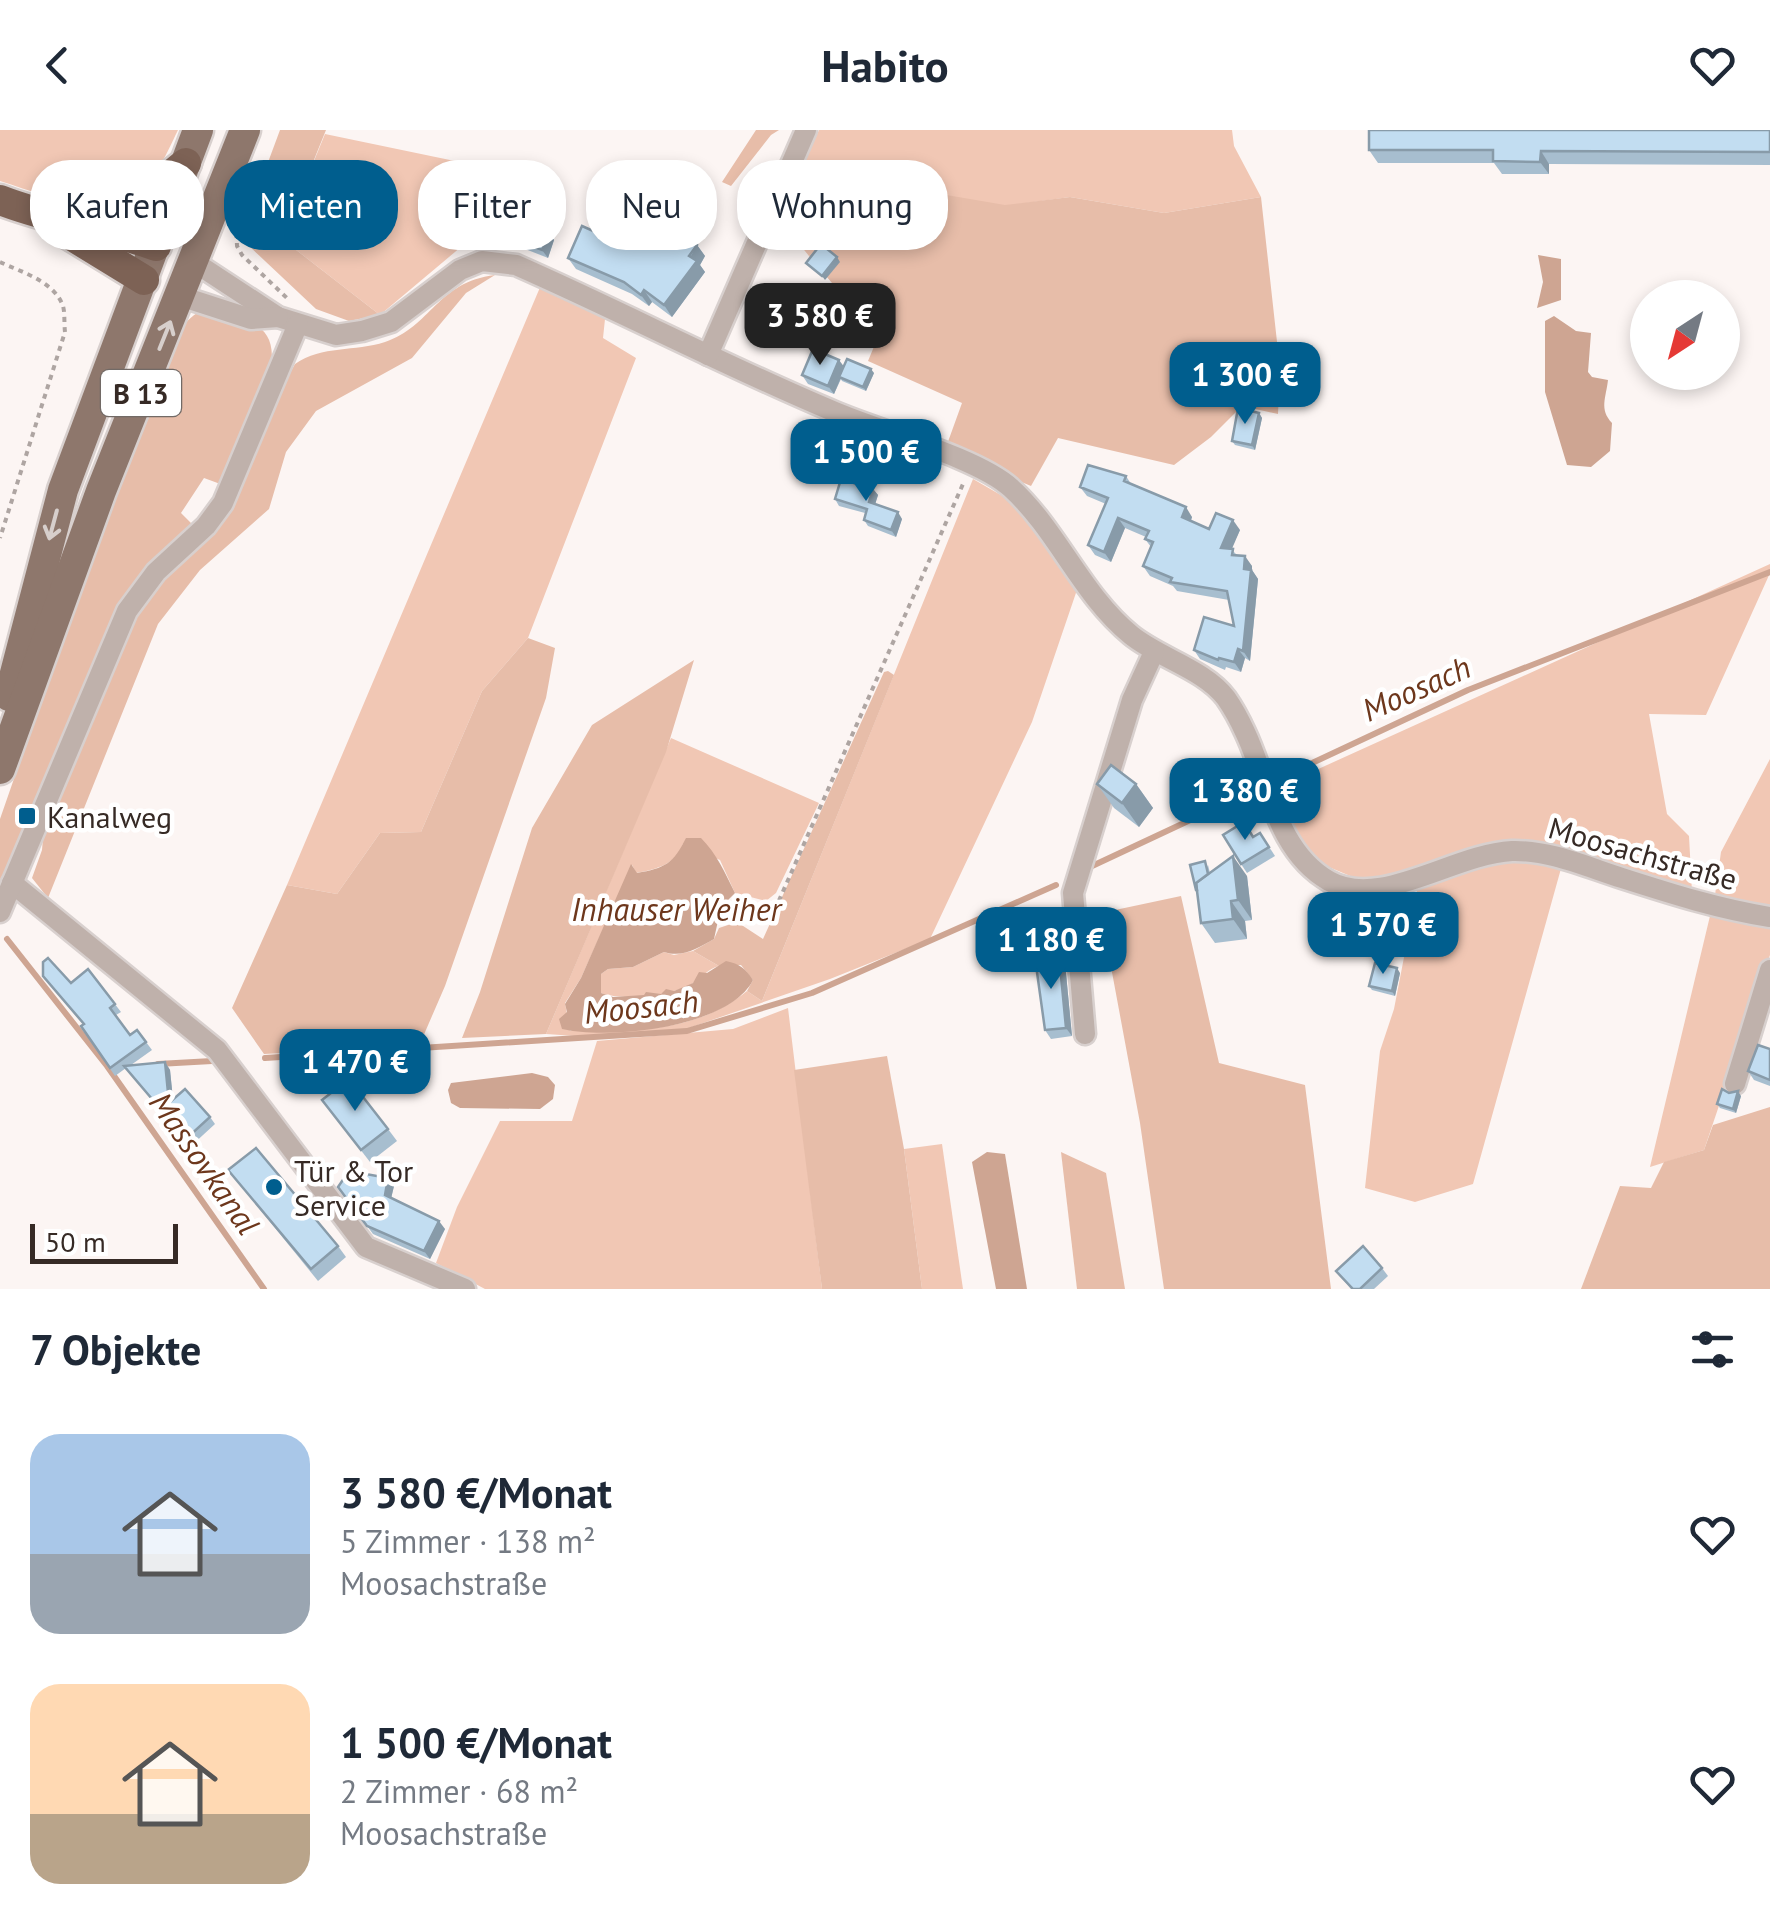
<!DOCTYPE html>
<html lang="de">
<head>
<meta charset="utf-8">
<style>
	:root { --surface:#fff; --page:#f2f2f3; --text:#1f2937; --muted:#747a83; --accent:#005e8e }
	body { margin:0; font-family:"PT Sans",sans-serif; background:var(--page); color:var(--text); height:100vh; display:flex; flex-direction:column; font-size:38px; white-space:nowrap }
	* { box-sizing:border-box; margin:0 }
	p { font-size:32px; color:var(--muted) }
	.icon { flex:none; width:55px; height:55px; fill:none; stroke:currentColor; stroke-width:2; stroke-linecap:round; stroke-linejoin:round }
	.map { position:relative; height:1159px; overflow:hidden }
	.panel { display:flex; flex-direction:column; background:var(--surface); flex:1 }
	.panel>* { flex:none }
	.banner { position:absolute; left:30px; top:30px; width:1000px; height:90px; display:flex; gap:20px }
	.needle { width:65px; rotate:216deg }
	.fabs { position:absolute; left:1630px; top:150px; display:grid; gap:20px }
	.fabs a { display:grid; place-items:center; width:110px; height:110px; border-radius:50%; background:var(--surface); box-shadow:0 5px 15px #0003; font-size:50px }
	.scale { position:absolute; left:30px; bottom:25px; width:148px; box-sizing:border-box; padding-left:10px; border:5px solid #362a25; border-top:0; font-size:28px; line-height:35px; white-space:nowrap; color:#362a25; -webkit-text-stroke:8px #fff; paint-order:stroke }
	.price { position:absolute; translate:-50% -85px; padding:0 22px; border-radius:20px; background:var(--accent); color:#fff; font-size:32px; line-height:65px; filter:drop-shadow(0 2px 5px #0008) }
	.price::after { content:''; position:absolute; left:50%; top:60px; width:30px; height:22px; margin-left:-15px; background:inherit; clip-path:polygon(0 0,100% 0,50% 100%) }
	.price.current { background:#222; color:#fff }
	ul { padding:0; list-style:none }
	li { display:flex; align-items:center; gap:30px; height:250px; padding:0 30px }
	li span { display:grid; place-items:center; flex:none; width:280px; height:200px; border-radius:30px; color:#555 }
	li>.icon { margin-inline-start:auto }
	span .icon { width:120px; height:120px; fill:#fffc; stroke-width:1 }
	li b { font-size:42px }
	h2 { display:flex; justify-content:space-between; align-items:center; height:120px; padding:0 30px; font-size:42px }
	.tag { padding:0 35px; border-radius:40px; background:var(--surface); box-shadow:0 5px 15px #0003; font-size:35px; line-height:90px }
	.tag.current { background:var(--accent); color:#fff }
	header { display:flex; justify-content:space-between; align-items:center; height:130px; padding:0 30px; background:var(--surface); font-size:45px; font-weight:700 }
	.map>svg:first-child { display:block }
	.green { fill:#f1c7b4 }
	.forest { fill:#e7bda9 }
	.water { fill:#cea592 }
	.lines { fill:none; stroke-linecap:round; stroke-linejoin:round }
	.stream { stroke:#cea592; stroke-width:6 }
	.minor-casing { stroke:#d8d0ce; stroke-width:25 }
	.primary-casing { stroke:#d8d0ce; stroke-width:35 }
	.motorway-casing { stroke:#d8d0ce; stroke-width:35 }
	.path { stroke:#aea5a2; stroke-width:4; stroke-dasharray:5 5; stroke-linecap:butt }
	.minor { stroke:#bfb1ab; stroke-width:20 }
	.primary { stroke:#8e776c; stroke-width:30 }
	.motorway { stroke:#7d6255; stroke-width:30 }
	.wall { fill:#a7becf }
	.shaded-wall { fill:#889ba9 }
	.building { fill:#c2ddf1; stroke:#889ba9; stroke-width:2.5 }
	.oneway { stroke:#d7cfcc }
	.poi-dot { fill:#005e8e; stroke:#fff; stroke-width:4 }
	.labels { text-anchor:middle; dominant-baseline:central; stroke-width:9; stroke-linejoin:round; paint-order:stroke }
	.shield { fill:#fff; stroke:#726a66; stroke-width:2.5 }
	.shield-label { font-size:28px; font-weight:bold; fill:#362a25 }
	.poi-label { font-size:30px; fill:#362a25; stroke:#fff; text-anchor:start }
	.street-label { font-size:30px; fill:#362a25; stroke:#fff }
	.water-label { font-size:32px; font-style:italic; fill:#6d371c; stroke:#fff }
</style>
</head>
<body>
<header><svg class="icon" aria-label="back" viewBox="0 0 24 24"><path d="M15 5l-7 7 7 7"/></svg>Habito<svg class="icon" aria-label="heart" viewBox="0 0 24 24"><path d="M12 20l-8-8c-3-5 5-10 8-4 3-6 11-1 8 4z"/></svg></header>
<div class="map">
<svg width="1770" height="1159" viewBox="0 0 1770 1159">
	<rect width="100%" height="100%" fill="#fcf5f3"/>
	<g class="green">
		<path d="M0,0H178C171,14 165,29 156,41C118,98 51,67 0,51Z"/>
		<polygon points="819,0 1232,0 1234,16 1261,67 1164,83 1070,67 1005,76 876,54 809,126 779,89"/>
		<polygon points="325,4 522,45 474,106 380,185 282,109"/>
		<polygon points="541,155 605,189 603,208 636,228 528,508 482,561 421,702 380,703 337,764 287,755"/>
		<path d="M973,349L1006,368L1028,388L1079,454L1032,592L930,809L830,849L686,899L575,906L546,904L671,608L819,673L776,763L766,771L735,763L720,730L683,714C675,735 657,739 636,743L632,735L581,848L565,873L570,901C584,899 597,901 611,901C661,900 708,893 747,861L762,871Z"/>
		<polygon points="1770,434 1770,443 1706,585 1649,584 1667,684 1689,706 1692,762 1562,735 1473,1054 1415,1072 1365,1058 1380,921 1394,879 1418,755 1413,742 1360,750 1307,728 1272,660"/>
		<polygon points="1770,629 1770,825 1704,1020 1650,1037 1715,765 1721,722"/>
		<path d="M693,821L719,836C708,839 702,847 693,853C674,866 622,871 601,863V844L608,839L633,837L664,822L674,825Z"/>
		<polygon points="788,878 822,1159 485,1159 436,1133 457,1077 500,991 572,991 597,911 733,899"/>
		<polygon points="942,1014 963,1159 922,1159 904,1019"/>
	</g>
	<g class="forest">
		<polygon points="280,0 326,0 282,109 380,185 349,191 316,179 248,115 248,86"/>
		<polygon points="756,0 779,0 771,5 731,56 722,52"/>
		<polygon points="876,53 1005,75 1070,67 1164,83 1261,67 1280,239 1278,284 1242,276 1211,307 1174,335 1058,308 1031,356 945,320 962,273 868,231 878,207 809,126"/>
		<path d="M495,145L466,163L412,228L316,281L286,322L269,379L200,440L158,494L48,768L32,748L42,720L43,708L132,492L162,449L188,424L295,234C322,215 355,222 385,212C431,197 437,152 495,145Z"/>
		<path d="M206,179C243,190 278,190 271,237L223,355L204,348L181,383L192,394L142,448L116,483L0,754V689L90,430L166,234C176,212 181,187 206,179Z"/>
		<polygon points="528,508 555,518 546,568 445,856 419,916 264,924 232,878 287,755 337,764 380,703 421,702 482,561"/>
		<polygon points="694,530 666,622 546,904 462,908 480,862 532,698 592,595"/>
		<polygon points="888,541 894,545 762,871 747,861 753,850 741,835 719,836 693,821 714,809 719,798 737,792 763,809 884,542"/>
		<polygon points="1181,766 1219,933 1305,955 1331,1159 1164,1159 1140,993 1101,783"/>
		<polygon points="887,926 904,1019 922,1159 822,1159 794,940"/>
		<polygon points="1770,977 1770,1159 1581,1159 1620,1056 1651,1058 1664,1032 1704,1020 1713,995"/>
		<polygon points="1061,1022 1106,1043 1125,1159 1077,1159"/>
	</g>
	<g class="water">
		<polygon points="1538,125 1561,129 1561,170 1537,178 1543,152"/>
		<path d="M1554,186L1576,201L1591,203L1588,242L1592,247L1608,250C1606,268 1599,279 1612,293L1610,321L1591,337L1567,335L1545,262V191Z"/>
		<path d="M686,708H701C717,724 725,743 735,763L721,777L714,809C698,818 683,828 664,822L633,837L608,839L601,844V863L613,867L644,865L646,862L661,864L666,859L674,861L693,853L699,842L707,843L726,831C740,834 745,838 753,850C729,898 609,910 562,899L559,889L567,882L565,874L581,848L631,734L637,743C665,738 673,734 686,708Z"/>
		<polygon points="532,943 548,947 555,955 553,969 540,979 460,978 451,973 448,960 451,953"/>
		<polygon points="987,1022 1005,1024 1027,1159 996,1159 972,1032"/>
	</g>
	<g class="lines">
		<g class="stream">
			<polyline points="1090,737 1468,560 1770,442"/>
			<polyline points="7,809 107,936 264,1159"/>
			<polyline points="265,928 687,901 812,863 1056,755"/>
			<polyline points="158,934 212,931"/>
		</g>
		<defs>
			<g id="minor">
				<path d="M194,132L278,187L336,205L362,201L391,192L460,140L482,131L516,135C623,182 727,237 835,282C879,301 979,328 1011,358C1058,401 1081,464 1131,505C1159,528 1204,539 1226,568C1233,578 1240,591 1245,602C1269,652 1276,721 1329,751C1380,780 1453,724 1512,721C1550,720 1587,737 1622,748C1672,764 1719,779 1770,787"/>
				<polyline points="180,166 251,189 278,187"/>
				<polyline points="708,225 806,0"/>
				<polyline points="12,753 217,920 366,1117 465,1159"/>
				<polyline points="0,782 127,481 156,442 206,396 223,373 298,194"/>
				<polyline points="1085,904 1073,763 1132,570 1154,522"/>
				<polyline points="1735,954 1770,840"/>
			</g>
			<g id="primary">
				<polyline points="9,566 63,360 198,0"/>
				<polyline points="0,639 101,361 245,0"/>
			</g>
			<g id="motorway">
				<path d="M0,70C51,90 105,97 156,116"/>
				<polyline points="56,96 144,150"/>
				<path d="M95,97C143,79 149,61 186,33"/>
			</g>
		</defs>
		<use href="#minor" class="minor-casing"/>
		<use href="#primary" class="primary-casing"/>
		<use href="#motorway" class="motorway-casing"/>
		<g class="path">
			<polyline points="236,93 237,116 242,125 290,171"/>
			<path d="M0,132C21,142 54,151 63,176C65,183 64,194 65,202L0,408"/>
			<polyline points="726,784 759,788 777,775 963,354"/>
		</g>
		<use href="#minor" class="minor"/>
		<use href="#primary" class="primary"/>
		<use href="#motorway" class="motorway"/>
	</g>
	<g class="wall">
		<polygon points="1770,0 1770,35 1549,34 1549,44 1502,44 1494,33 1378,33 1369,20"/>
		<polygon points="484,98 549,103 554,110 548,128 490,105"/>
		<polygon points="642,105 663,111 697,115 705,126 700,135 705,142 672,187 652,172 649,176 632,164 576,139 568,128 627,116"/>
		<polygon points="844,236 874,243 866,261 842,251 841,249 834,264 808,254 802,245"/>
		<polygon points="1259,283 1262,288 1255,320 1235,315 1232,311"/>
		<polygon points="1126,346 1131,354 1192,387 1191,391 1209,399 1240,400 1231,419 1237,425 1252,436 1252,440 1258,449 1250,531 1245,528 1241,542 1226,537 1225,540 1200,529 1194,520 1234,496 1229,470 1177,461 1173,456 1150,446 1143,436 1151,417 1145,409 1146,407 1125,398 1111,432 1095,425 1088,415 1106,374 1087,366 1080,357"/>
		<polygon points="873,359 878,365 875,374 902,389 896,407 868,396 864,390 865,383 839,376 835,369"/>
		<polygon points="1097,654 1136,654 1153,678 1139,697 1114,678"/>
		<polygon points="1260,703 1275,726 1247,743 1241,734 1253,707"/>
		<polygon points="1208,735 1210,743 1247,746 1252,790 1245,791 1247,809 1215,813 1201,793 1197,763 1196,760"/>
		<polygon points="1065,833 1072,906 1051,909 1045,900"/>
		<polygon points="88,839 121,882 116,885 130,905 137,900 152,920 131,935 165,932 170,940 173,969 210,987 215,994 191,1016 126,938 115,946 81,896 84,895 43,846 71,853"/>
		<polygon points="1400,843 1395,866 1372,860 1369,856"/>
		<polygon points="1770,919 1770,956 1754,950 1748,941"/>
		<polygon points="1729,963 1741,966 1736,983 1720,978 1717,974"/>
		<polygon points="322,970 388,999 397,1011 370,1032"/>
		<polygon points="228,1040 338,1116 346,1127 318,1151"/>
		<polygon points="394,1056 391,1068 445,1099 430,1129 373,1104 338,1057"/>
		<polygon points="1382,1138 1388,1146 1374,1159 1351,1159 1336,1141"/>
	</g>
	<g class="shaded-wall">
		<polygon points="1541,21 1549,34 1549,44 1540,32"/>
		<polygon points="549,103 554,110 548,128 542,120"/>
		<polygon points="697,115 705,126 700,135 705,142 672,187 664,175"/>
		<polygon points="837,127 840,132 825,150 822,146"/>
		<polygon points="644,160 652,172 649,176 641,165"/>
		<polygon points="839,230 845,238 834,264 828,256"/>
		<polygon points="871,239 874,243 866,261 863,257"/>
		<polygon points="1259,283 1262,288 1255,320 1252,315"/>
		<polygon points="873,359 878,365 874,378 869,372"/>
		<polygon points="1186,377 1192,387 1188,397 1182,387"/>
		<polygon points="898,382 902,389 896,407 891,400"/>
		<polygon points="1118,388 1125,398 1111,432 1104,422"/>
		<polygon points="1233,390 1240,400 1228,428 1221,418"/>
		<polygon points="1245,426 1252,436 1252,440 1258,449 1250,531 1243,521"/>
		<polygon points="1238,519 1245,528 1241,542 1234,532"/>
		<polygon points="1136,654 1153,678 1139,697 1122,673"/>
		<polygon points="1233,726 1247,746 1252,790 1238,770"/>
		<polygon points="1231,771 1245,791 1247,809 1233,789"/>
		<polygon points="1059,825 1065,833 1072,906 1066,898"/>
		<polygon points="1397,838 1400,843 1395,866 1392,861"/>
		<polygon points="165,932 170,940 174,980 169,973"/>
		<polygon points="1738,961 1741,966 1736,983 1733,979"/>
		<polygon points="388,1048 394,1056 390,1073 385,1065"/>
		<polygon points="439,1091 445,1099 430,1129 424,1121"/>
	</g>
	<g class="building">
		<polygon points="1369,0 1770,0 1770,22 1541,21 1540,32 1493,31 1493,20 1369,20"/>
		<polygon points="492,81 549,103 542,120 484,98"/>
		<polygon points="673,95 697,115 689,126 697,131 664,175 644,160 641,165 624,152 568,128 582,96 627,116 639,102 642,105 647,98 663,111"/>
		<polygon points="821,114 837,127 822,146 806,133"/>
		<polygon points="813,219 839,230 828,256 802,245"/>
		<polygon points="847,229 871,239 863,257 839,247"/>
		<polygon points="1238,278 1259,283 1252,315 1232,311"/>
		<polygon points="1088,335 1126,346 1124,351 1186,377 1182,387 1209,399 1216,383 1233,390 1221,418 1233,419 1232,425 1245,426 1244,439 1251,440 1243,521 1238,519 1234,532 1219,528 1218,530 1194,520 1204,487 1234,496 1227,461 1170,452 1172,448 1143,436 1153,412 1145,409 1149,401 1118,388 1104,422 1088,415 1108,368 1080,357"/>
		<polygon points="841,349 873,359 869,372 898,382 891,400 864,390 867,379 835,369"/>
		<polygon points="1111,635 1136,654 1122,673 1097,654"/>
		<polygon points="1244,692 1253,707 1260,703 1269,717 1241,734 1223,705"/>
		<polygon points="1233,726 1238,770 1231,771 1233,789 1201,793 1196,753"/>
		<polygon points="1205,731 1208,744 1196,753 1197,760 1196,760 1190,735"/>
		<polygon points="1059,825 1066,898 1045,900 1035,828"/>
		<polygon points="48,828 71,853 88,839 115,874 110,878 130,905 137,900 146,912 110,938 81,896 84,894 43,846 43,832"/>
		<polygon points="1375,833 1397,838 1392,861 1369,856"/>
		<polygon points="1758,915 1770,919 1770,950 1748,941"/>
		<polygon points="165,932 169,973 185,959 210,987 186,1009 124,936"/>
		<polygon points="349,949 388,999 361,1020 322,970"/>
		<polygon points="1722,959 1729,963 1738,961 1733,979 1717,974"/>
		<polygon points="256,1018 338,1116 311,1139 228,1040"/>
		<polygon points="349,1041 388,1048 385,1065 439,1091 424,1121 367,1096 338,1057"/>
		<polygon points="1363,1116 1382,1138 1360,1159 1353,1159 1336,1141"/>
	</g>
	<defs><path id="oneway-shaft" d="M-6 0H5M1.5-3L5.5 0L1.5 3" fill="none" stroke-width="1.6" stroke-linecap="round" stroke-linejoin="round" transform="scale(2.5)"/></defs>
	<g class="oneway">
		<use href="#oneway-shaft" transform="translate(165 205) rotate(-68)"/>
		<use href="#oneway-shaft" transform="translate(53 395) rotate(105)"/>
	</g>
	<g class="poi-dot">
		<rect x="17" y="676" width="20" height="20" rx="5"/>
		<circle cx="274" cy="1057" r="10"/>
	</g>
	<g class="labels">
		<rect class="shield" x="101" y="240" width="80" height="46" rx="8"/>
		<g class="shield-label">
			<text x="141" y="263">B 13</text>
		</g>
		<g class="poi-label">
			<text x="47" y="686">Kanalweg</text>
			<text x="294" y="1040">Tür &amp; Tor<tspan x="294" dy="34">Service</tspan></text>
		</g>
		<g class="street-label">
			<text transform="translate(1643 723) rotate(16)">Moosachstraße</text>
		</g>
		<g class="water-label">
			<text transform="translate(1416 558) rotate(-24)">Moosach</text>
			<text x="676" y="779">Inhauser Weiher</text>
			<text transform="translate(641 876) rotate(-6)">Moosach</text>
			<text transform="translate(205 1033) rotate(55)">Massovkanal</text>
		</g>
	</g>
</svg>
<div class="fabs">
<a><svg class="needle" viewBox="-14 -14 28 28"><path d="M0-13l5 13h-10z" fill="#e53935"/><path d="M0 13l5-13h-10z" fill="#747a83"/></svg></a>
</div>
<div class="scale">50 m</div>
<b class="price current" style="left:820px;top:238px">3 580 €</b>
<b class="price" style="left:1245px;top:297px">1 300 €</b>
<b class="price" style="left:866px;top:374px">1 500 €</b>
<b class="price" style="left:1245px;top:713px">1 380 €</b>
<b class="price" style="left:1383px;top:847px">1 570 €</b>
<b class="price" style="left:1051px;top:862px">1 180 €</b>
<b class="price" style="left:355px;top:984px">1 470 €</b>
<div class="banner">
<a class="tag">Kaufen</a>
<a class="tag current">Mieten</a>
<a class="tag">Filter</a>
<a class="tag">Neu</a>
<a class="tag">Wohnung</a>
</div>
</div>
<section class="panel">
<h2>7 Objekte<svg class="icon" aria-label="filters" viewBox="0 0 24 24"><path d="M4 7h16M4 17h16"/><circle cx="9" cy="7" r="2"/><circle cx="15" cy="17" r="2"/></svg></h2>
<ul>
<li><span style="background:linear-gradient(#a9c7e8 60%,#9aa5b1 0)"><svg class="icon" aria-label="home" viewBox="0 0 24 24"><path d="M3 11l9-7 9 7M6 9v11h12V9"/></svg></span><div><b>3 580 €/Monat</b><p>5 Zimmer · 138 m²</p><p>Moosachstraße</p></div><svg class="icon" aria-label="heart" viewBox="0 0 24 24"><path d="M12 20l-8-8c-3-5 5-10 8-4 3-6 11-1 8 4z"/></svg></li>
<li><span style="background:linear-gradient(#ffd9b3 65%,#b9a48a 0)"><svg class="icon" aria-label="home" viewBox="0 0 24 24"><path d="M3 11l9-7 9 7M6 9v11h12V9"/></svg></span><div><b>1 500 €/Monat</b><p>2 Zimmer · 68 m²</p><p>Moosachstraße</p></div><svg class="icon" aria-label="heart" viewBox="0 0 24 24"><path d="M12 20l-8-8c-3-5 5-10 8-4 3-6 11-1 8 4z"/></svg></li>
</ul>
</section>
</body>
</html>
